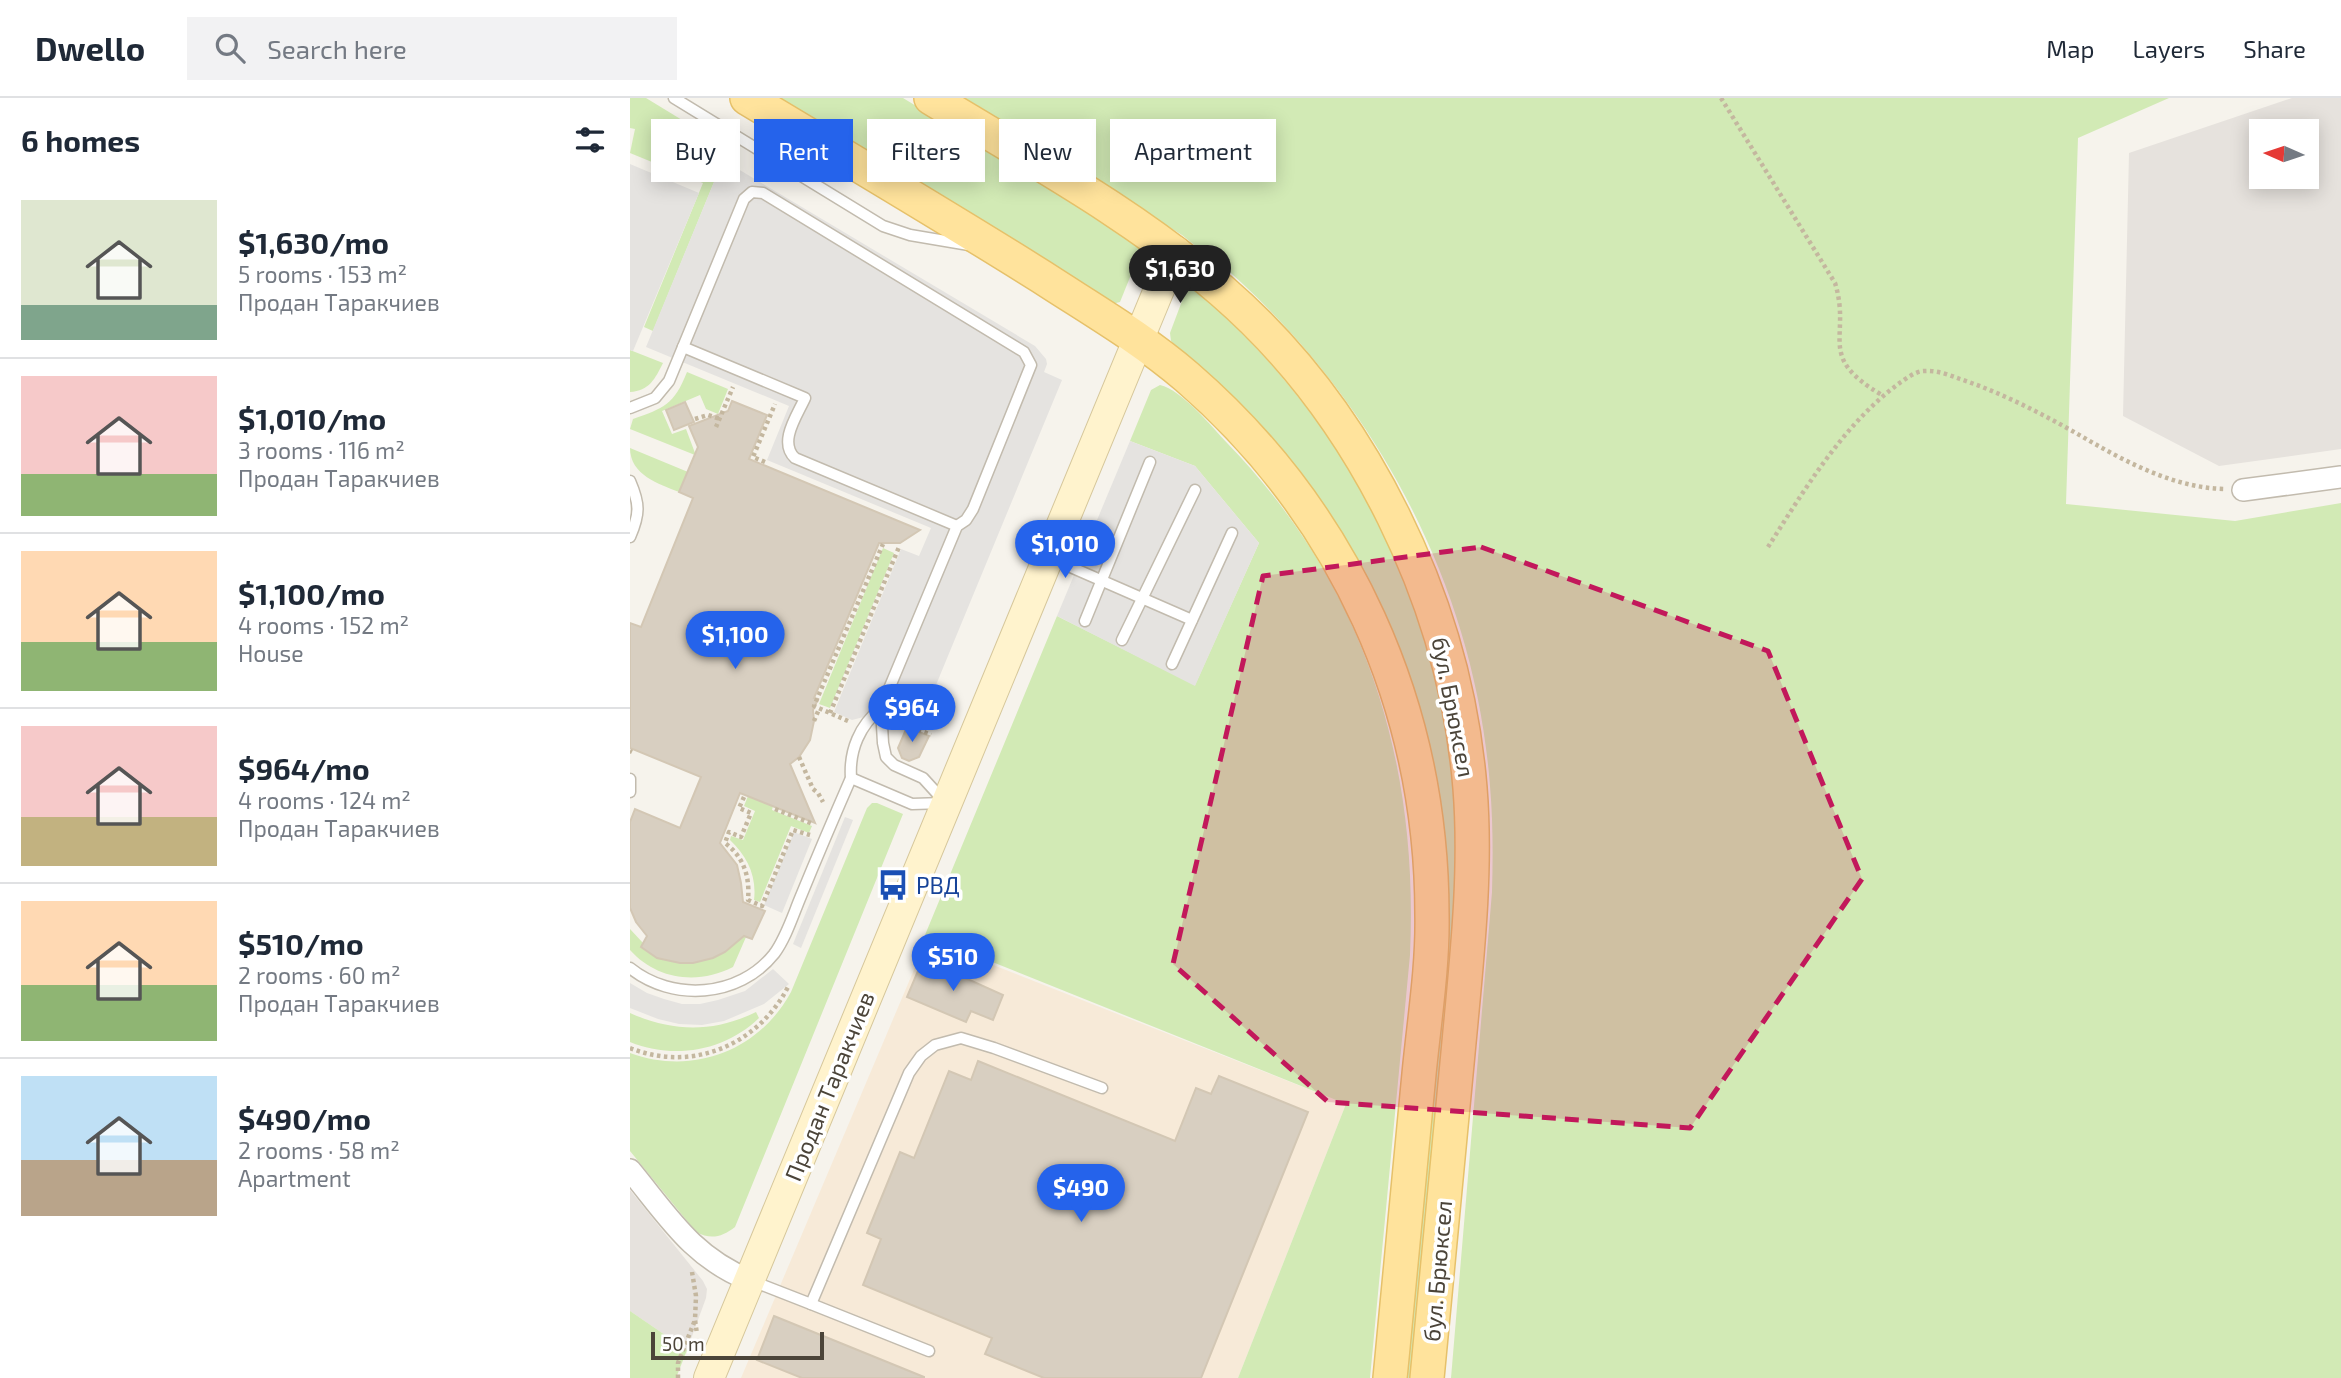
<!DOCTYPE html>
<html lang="en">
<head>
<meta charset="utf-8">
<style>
	:root { --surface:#fff; --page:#f2f2f3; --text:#1f2937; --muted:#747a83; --line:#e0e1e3; --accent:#2563eb }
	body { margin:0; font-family:"Exo 2",sans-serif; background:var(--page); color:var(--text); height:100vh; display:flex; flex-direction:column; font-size:26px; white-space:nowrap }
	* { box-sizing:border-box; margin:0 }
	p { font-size:23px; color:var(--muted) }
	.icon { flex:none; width:38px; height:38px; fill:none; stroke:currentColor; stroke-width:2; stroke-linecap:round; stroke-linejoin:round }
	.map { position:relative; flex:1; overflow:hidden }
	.side { display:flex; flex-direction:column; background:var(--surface); width:630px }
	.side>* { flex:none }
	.top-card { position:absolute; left:21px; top:21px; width:665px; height:63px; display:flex; gap:14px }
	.needle { width:46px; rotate:273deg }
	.fabs { position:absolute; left:1619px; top:21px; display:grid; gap:14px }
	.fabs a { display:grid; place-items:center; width:70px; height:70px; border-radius:0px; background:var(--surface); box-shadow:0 4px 18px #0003; font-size:35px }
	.scale { position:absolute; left:21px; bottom:18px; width:173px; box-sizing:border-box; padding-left:7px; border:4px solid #4b4439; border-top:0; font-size:19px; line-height:24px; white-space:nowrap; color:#4b4439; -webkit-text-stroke:5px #fff; paint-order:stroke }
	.price { position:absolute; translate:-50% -60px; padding:0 16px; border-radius:24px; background:var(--accent); color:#fff; font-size:23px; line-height:46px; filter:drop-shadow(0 2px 4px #0008) }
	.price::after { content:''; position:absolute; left:50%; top:42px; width:21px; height:16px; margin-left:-10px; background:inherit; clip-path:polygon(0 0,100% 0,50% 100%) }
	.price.selected { background:#222; color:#fff }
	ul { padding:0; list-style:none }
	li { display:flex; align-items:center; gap:21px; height:175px; padding:0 21px }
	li+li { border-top:2px solid var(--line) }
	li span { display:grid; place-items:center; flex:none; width:196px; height:140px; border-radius:0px; color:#555 }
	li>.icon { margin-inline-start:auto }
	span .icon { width:84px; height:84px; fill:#fffc; stroke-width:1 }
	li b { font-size:30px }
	h2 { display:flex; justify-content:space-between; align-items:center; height:84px; padding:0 21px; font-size:30px }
	.pill { padding:0 24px; border-radius:0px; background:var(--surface); box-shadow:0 4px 18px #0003; font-size:24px; line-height:63px }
	.pill.selected { background:var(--accent); color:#fff }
	header { display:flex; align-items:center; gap:42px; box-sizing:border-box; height:98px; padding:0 35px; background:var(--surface); border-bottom:2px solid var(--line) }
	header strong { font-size:33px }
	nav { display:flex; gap:38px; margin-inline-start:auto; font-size:24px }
	.search { width:490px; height:63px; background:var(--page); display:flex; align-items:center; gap:18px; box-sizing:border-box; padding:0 24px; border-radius:0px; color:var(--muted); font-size:26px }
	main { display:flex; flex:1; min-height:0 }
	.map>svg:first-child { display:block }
	.commercial { fill:#f7ead8 }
	.industrial { fill:#e6e2dd; fill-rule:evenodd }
	.green { fill:#d2eab5 }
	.parking { fill:#e5e3e0 }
	.building { fill:#d8cfc1; stroke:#d3c7b4; stroke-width:2 }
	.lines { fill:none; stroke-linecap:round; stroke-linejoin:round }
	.lane-casing { stroke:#c2bbae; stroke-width:13 }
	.street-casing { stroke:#c2bbae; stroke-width:24 }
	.secondary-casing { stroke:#d6c79b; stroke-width:32 }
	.primary-casing { stroke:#e6c16a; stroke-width:36 }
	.path { stroke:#c4b79f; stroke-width:4.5; stroke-dasharray:3.5 3.5; stroke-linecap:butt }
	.lane { stroke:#fff; stroke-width:10 }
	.street { stroke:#fff; stroke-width:21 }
	.secondary { stroke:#fff3cd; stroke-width:30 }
	.primary { stroke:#ffe39c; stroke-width:33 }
	.marked { fill:#c2185b; fill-opacity:0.2; stroke:#c2185b; stroke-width:5; stroke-dasharray:14 9; stroke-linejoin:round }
	.labels { text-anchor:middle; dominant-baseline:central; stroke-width:7; stroke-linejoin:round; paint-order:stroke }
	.street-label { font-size:23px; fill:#4b4439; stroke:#fff }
	.transit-label { font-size:23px; fill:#164399; stroke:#fff; text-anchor:start }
</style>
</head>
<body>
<header>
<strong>Dwello</strong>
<div class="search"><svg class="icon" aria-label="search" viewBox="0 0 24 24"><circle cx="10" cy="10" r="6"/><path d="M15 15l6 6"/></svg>Search here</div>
<nav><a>Map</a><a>Layers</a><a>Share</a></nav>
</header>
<main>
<section class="side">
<h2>6 homes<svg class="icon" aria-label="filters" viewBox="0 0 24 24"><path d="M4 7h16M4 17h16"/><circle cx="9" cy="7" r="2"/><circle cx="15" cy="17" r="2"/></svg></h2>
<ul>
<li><span style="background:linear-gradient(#dfe7d0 75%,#7fa58c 0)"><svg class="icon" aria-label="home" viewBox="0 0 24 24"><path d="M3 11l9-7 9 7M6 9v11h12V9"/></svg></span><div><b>$1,630/mo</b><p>5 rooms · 153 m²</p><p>Продан Таракчиев</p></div></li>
<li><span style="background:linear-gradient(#f6c9c9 70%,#8fb573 0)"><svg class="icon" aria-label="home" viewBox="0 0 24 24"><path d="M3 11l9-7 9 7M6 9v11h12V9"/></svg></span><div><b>$1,010/mo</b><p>3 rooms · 116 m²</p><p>Продан Таракчиев</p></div></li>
<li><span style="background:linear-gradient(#ffd9b3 65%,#8fb573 0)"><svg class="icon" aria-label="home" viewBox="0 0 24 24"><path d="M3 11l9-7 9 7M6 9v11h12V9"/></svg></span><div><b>$1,100/mo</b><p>4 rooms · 152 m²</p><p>House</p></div></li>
<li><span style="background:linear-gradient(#f6c9c9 65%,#c2b280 0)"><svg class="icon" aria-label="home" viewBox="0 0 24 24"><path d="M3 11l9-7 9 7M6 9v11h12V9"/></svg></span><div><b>$964/mo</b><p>4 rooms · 124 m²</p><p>Продан Таракчиев</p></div></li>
<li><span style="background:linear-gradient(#ffd9b3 60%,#8fb573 0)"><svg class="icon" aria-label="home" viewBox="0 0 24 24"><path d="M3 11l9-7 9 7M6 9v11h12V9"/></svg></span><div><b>$510/mo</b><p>2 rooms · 60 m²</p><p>Продан Таракчиев</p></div></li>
<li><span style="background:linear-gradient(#bfe0f5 60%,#b9a48a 0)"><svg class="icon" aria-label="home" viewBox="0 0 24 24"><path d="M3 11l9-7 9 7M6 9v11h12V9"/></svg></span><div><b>$490/mo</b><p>2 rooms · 58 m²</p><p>Apartment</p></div></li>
</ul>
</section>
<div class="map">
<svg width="1711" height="1280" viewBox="0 0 1711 1280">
	<rect width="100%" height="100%" fill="#f6f3ec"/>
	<polygon class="commercial" points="297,841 716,1006 608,1280 111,1280"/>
	<g class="industrial">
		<path d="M1662,0H1711V351L1589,368L1493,318L1499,55ZM1676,33V79H1631V33Z"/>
		<polygon points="0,1092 73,1183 77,1191 76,1200 57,1252 0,1213"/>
	</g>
	<g class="green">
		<polygon points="0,0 16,0 98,50 23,233 14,229 73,85 0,55 5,31 0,30"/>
		<polygon points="142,0 273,0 509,143 512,147 511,152 490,204 482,206"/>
		<path d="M328,0H1539L1448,40L1436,406L1605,423L1711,405V1280H821L862,794C863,758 863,723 860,688C844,478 735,284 573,151L567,149L552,137L465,83Z"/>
		<path d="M564,190C575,197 585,209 594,218C623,245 649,274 673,305C770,429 825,590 826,747C827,819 817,892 810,964C801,1069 792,1175 782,1280H775L815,833L718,446L669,375L642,342L610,307L541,243L540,235L555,195L559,191Z"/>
		<path d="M0,252L33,265C25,281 19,293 0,294Z"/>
		<path d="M57,274L98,291L88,316L76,311L70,297L32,313L42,336L56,331L65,355V357L0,331L3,321C34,310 44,307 57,274Z"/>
		<path d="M530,287C552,292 582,329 598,346C735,488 789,663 780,857L740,1280H608L716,1006L295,837L427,518L565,587L629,445L565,368L500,343L521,292Z"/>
		<path d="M0,350L58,374L49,394C29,386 0,377 0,350Z"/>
		<polygon points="253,450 264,455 200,610 189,606"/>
		<path d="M118,698L143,708L142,712L182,728L179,735L161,728L130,804L124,802C127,778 117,758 100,742L101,738L113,742L125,713L114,708Z"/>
		<path d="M242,705H247L273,716L105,1129C92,1139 81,1142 66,1134L0,1053V955C63,978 129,953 161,894L237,710Z"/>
		<path d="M0,831L13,845L11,849C44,875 86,867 114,838L116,839L103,869C68,887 27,882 0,852Z"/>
		<path d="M126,914L129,920C95,953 44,962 0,944V915C43,934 83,935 126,914Z"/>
		<polygon points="0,1213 57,1252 46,1280 0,1280"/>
	</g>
	<g class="parking">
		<polygon points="93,62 405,248 416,261 417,266 414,274 432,282 294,616 276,608 222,622 204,614 271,451 289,458 301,430 137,362 159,308 16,249"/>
		<polygon points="0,66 69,95 3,253 0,252"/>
		<polygon points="500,343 565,368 629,445 565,588 427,518"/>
		<polygon points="215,719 223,722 171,850 163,846"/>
		<polygon points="164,734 182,741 152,815 134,807"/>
		<polygon points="143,871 159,886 134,906 94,923 72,927 49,926 28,921 0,910 0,885 17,895 34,901 52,906 70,906 88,902 115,893"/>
	</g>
	<g class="building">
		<polygon points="102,303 137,317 119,361 290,432 270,445 249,445 184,600 188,601 183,612 184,623 180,642 169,659 160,666 185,725 110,695 90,745 107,767 111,785 113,804 135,813 122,841 114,838 95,854 83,860 63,865 50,865 27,860 11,849 17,838 6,824 0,810 0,724 5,711 50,730 71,679 0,650 0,525 11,529 63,400 49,394 68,349 59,328 98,313"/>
		<polygon points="55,304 64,324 44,332 36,312"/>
		<polygon points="277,629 299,638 289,659 279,663 272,660 268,650"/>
		<polygon points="293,861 373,897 363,922 341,913 336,924 277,899"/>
		<polygon points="348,963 545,1043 566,990 581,996 589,978 678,1014 571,1280 414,1280 355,1256 362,1240 233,1187 251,1141 237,1135 270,1054 284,1060 319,973 341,982"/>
		<polygon points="144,1218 294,1279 294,1280 172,1280 127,1262"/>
	</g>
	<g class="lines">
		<defs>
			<g id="lane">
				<polyline points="44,0 253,128 280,137 339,147"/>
				<path d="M53,249L175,300C167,318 148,344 165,360L327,428"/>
				<path d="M0,310L25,300L39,283L114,101L122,94L133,95L394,254L401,267L343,411L336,422L327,428L251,610C230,627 219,652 221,680C204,719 187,759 171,798C163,817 156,840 144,856C109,900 42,904 0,870"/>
				<path d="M0,383C10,406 10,416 0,439"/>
				<polyline points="420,460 562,522"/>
				<polyline points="455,523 520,364"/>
				<polyline points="492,542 565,392"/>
				<polyline points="542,566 602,435"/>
				<polyline points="251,610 253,645 256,659 264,667 293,680 314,703"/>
				<polyline points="221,680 282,706 314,705"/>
				<polyline points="0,681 0,694"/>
				<polyline points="122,1183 181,1206 279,975 291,958 305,947 331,940 364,950 472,990"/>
				<polyline points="181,1206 299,1253"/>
			</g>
			<g id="street">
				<polyline points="1613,392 1711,379"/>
				<path d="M0,1072C38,1118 62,1159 119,1182"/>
			</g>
			<polyline id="secondary" points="79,1280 545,153"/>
			<g id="primary">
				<path d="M117,0C215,59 315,118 412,179C461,211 513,241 557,279C715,416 802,608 802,817C803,869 794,924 789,976C779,1078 770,1179 760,1280"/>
				<path d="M301,0C401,61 503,116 592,193C733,315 825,505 840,690C847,777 836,868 828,955C818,1063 807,1172 797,1280"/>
			</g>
		</defs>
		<use href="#lane" class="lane-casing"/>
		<use href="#street" class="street-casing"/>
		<use href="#secondary" class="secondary-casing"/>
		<use href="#primary" class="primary-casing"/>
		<g class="path">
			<path d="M1091,0L1205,185C1222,240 1185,258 1252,297"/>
			<polyline points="65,321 78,317 90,321"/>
			<polyline points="86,329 103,289"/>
			<polyline points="135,364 123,359 145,306"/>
			<path d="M1138,449C1175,391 1214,325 1271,284C1277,280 1286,273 1294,273C1307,272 1319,277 1330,281C1378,297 1422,321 1465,346C1504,368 1548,390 1595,391"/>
			<polyline points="200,615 269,449"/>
			<polyline points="184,623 189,611"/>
			<polyline points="218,623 184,608 253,446"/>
			<polyline points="275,626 301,637"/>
			<polyline points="0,653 2,654"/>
			<polyline points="169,659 183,691 188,695 193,704"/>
			<path d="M114,699L109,710L121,715L111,739L99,734L95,745C114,759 120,779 118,802L132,808L163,732L180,737"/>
			<polyline points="145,711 183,726"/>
			<path d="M0,950C62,975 128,947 158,889"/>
			<polyline points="62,1174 66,1198 65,1222 67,1236"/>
			<polyline points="48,1280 48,1265 65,1222"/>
		</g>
		<use href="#lane" class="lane"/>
		<use href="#street" class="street"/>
		<use href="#secondary" class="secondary"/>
		<use href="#primary" class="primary"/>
	</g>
	<path class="marked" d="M851,449L1138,553L1232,781L1060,1030L698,1004L543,866L633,478Z"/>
	<defs>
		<symbol id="bus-bare" viewBox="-9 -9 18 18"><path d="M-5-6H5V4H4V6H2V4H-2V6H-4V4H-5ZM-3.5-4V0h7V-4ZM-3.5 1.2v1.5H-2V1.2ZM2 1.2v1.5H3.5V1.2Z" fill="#1a4fb4" stroke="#fff" stroke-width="2.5" paint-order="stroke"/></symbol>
	</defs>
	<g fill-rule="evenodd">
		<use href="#bus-bare" x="241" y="765" width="44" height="44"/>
	</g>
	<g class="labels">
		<g class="street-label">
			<text transform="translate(824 609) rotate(79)">бул. Брюксел</text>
			<text transform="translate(199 988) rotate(-68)">Продан Таракчиев</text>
			<text transform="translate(807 1173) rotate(-85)">бул. Брюксел</text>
		</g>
		<g class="transit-label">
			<text x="286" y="787">РВД</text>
		</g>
	</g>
</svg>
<div class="fabs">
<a><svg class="needle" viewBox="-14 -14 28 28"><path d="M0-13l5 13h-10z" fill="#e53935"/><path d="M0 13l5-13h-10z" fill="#747a83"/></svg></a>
</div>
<div class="scale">50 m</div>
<b class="price selected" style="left:550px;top:207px">$1,630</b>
<b class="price" style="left:435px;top:482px">$1,010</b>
<b class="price" style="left:105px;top:573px">$1,100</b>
<b class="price" style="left:282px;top:646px">$964</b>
<b class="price" style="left:323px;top:895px">$510</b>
<b class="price" style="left:451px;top:1126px">$490</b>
<div class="top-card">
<a class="pill">Buy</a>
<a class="pill selected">Rent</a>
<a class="pill">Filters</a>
<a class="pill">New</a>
<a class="pill">Apartment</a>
</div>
</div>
</main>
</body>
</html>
